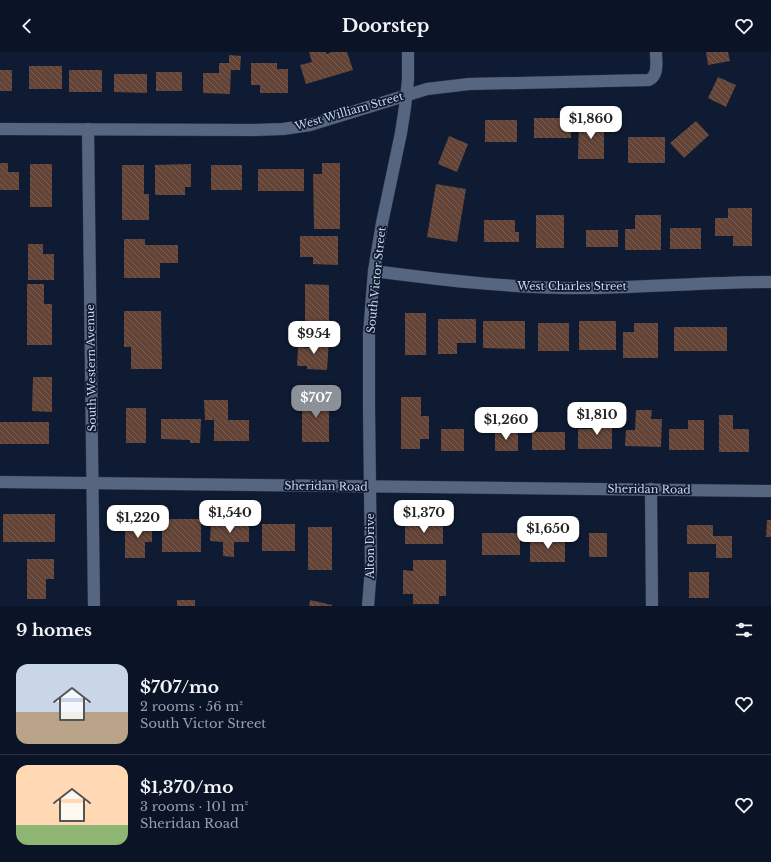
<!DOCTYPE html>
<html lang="en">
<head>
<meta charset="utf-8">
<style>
	:root { --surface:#0a1426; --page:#182132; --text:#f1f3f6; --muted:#999ea7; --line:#2a3343; --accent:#8c9099 }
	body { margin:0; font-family:"Libre Baskerville",serif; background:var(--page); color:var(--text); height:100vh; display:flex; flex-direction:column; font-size:15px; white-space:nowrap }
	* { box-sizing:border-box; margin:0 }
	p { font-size:13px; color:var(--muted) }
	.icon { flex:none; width:22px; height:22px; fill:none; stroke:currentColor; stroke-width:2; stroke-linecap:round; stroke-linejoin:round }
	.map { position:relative; height:554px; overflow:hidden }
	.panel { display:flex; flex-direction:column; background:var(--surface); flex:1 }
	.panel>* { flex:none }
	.price { position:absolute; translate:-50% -34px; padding:0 9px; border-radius:8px; background:#fff; color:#222; font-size:13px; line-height:26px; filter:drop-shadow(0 1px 2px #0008) }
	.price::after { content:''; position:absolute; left:50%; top:24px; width:12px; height:9px; margin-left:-6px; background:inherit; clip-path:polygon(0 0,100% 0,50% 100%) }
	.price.selected { background:var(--accent); color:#fff }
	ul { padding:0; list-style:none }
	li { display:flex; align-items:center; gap:12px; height:100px; padding:0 16px }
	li+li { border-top:1px solid var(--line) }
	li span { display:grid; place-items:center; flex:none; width:112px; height:80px; border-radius:12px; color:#555 }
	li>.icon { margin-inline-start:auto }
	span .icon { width:48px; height:48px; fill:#fffc; stroke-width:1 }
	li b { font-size:17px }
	h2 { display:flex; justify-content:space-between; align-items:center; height:48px; padding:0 16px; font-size:17px }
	header { display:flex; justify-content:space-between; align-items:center; height:52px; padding:0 16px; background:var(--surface); font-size:18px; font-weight:800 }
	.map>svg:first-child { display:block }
	.building { fill:url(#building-back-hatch) }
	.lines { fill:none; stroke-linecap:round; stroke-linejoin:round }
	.minor-casing { stroke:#2d3346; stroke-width:13 }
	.minor { stroke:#566681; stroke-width:12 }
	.labels { text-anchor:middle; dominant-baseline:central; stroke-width:3.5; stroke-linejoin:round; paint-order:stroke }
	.street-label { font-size:11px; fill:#cdd6e6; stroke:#0e1b32 }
</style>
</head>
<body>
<header><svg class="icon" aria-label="back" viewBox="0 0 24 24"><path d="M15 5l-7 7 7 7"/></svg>Doorstep<svg class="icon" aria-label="heart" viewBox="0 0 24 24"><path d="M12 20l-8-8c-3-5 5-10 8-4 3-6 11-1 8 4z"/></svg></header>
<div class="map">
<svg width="771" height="554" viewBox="0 0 771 554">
	<defs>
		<pattern id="building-back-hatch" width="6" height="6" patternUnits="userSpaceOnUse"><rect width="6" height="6" fill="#624336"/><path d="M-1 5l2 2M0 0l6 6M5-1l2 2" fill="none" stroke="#775d53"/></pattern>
	</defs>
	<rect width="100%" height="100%" fill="#0e1b32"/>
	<g class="building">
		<polygon points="309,0 326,0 326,2 332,0 347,0 353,18 306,32 300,13 312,10"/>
		<polygon points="706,0 728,0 730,9 708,13"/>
		<polygon points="229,3 241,4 240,18 231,18 230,42 203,41 203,21 219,21 219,11 229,11"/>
		<polygon points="251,11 277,11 277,17 288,17 288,41 260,41 260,33 251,33"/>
		<rect x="29" y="14" width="33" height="23"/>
		<rect x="0" y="18" width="12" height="21"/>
		<rect x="69" y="18" width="33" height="22"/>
		<rect x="156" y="20" width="26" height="19"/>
		<polygon points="114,22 147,22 147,41 114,40"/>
		<polygon points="718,25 736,33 726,55 708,46"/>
		<rect x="534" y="66" width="37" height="20"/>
		<rect x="485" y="68" width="32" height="22"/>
		<polygon points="579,68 604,69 604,107 578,107"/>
		<polygon points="696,69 709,83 684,106 670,91"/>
		<polygon points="449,84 468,92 457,120 438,112"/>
		<rect x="628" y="85" width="37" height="26"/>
		<polygon points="0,111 8,111 8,120 19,120 19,138 0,138"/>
		<polygon points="322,111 340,111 340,177 314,177 313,122 322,122"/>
		<rect x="30" y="112" width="22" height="43"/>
		<polygon points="191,112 191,135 185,135 185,143 155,143 155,113"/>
		<polygon points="122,113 144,113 144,142 149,142 149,168 122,168"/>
		<rect x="211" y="113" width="31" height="25"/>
		<rect x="258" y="117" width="46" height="22"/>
		<polygon points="436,132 466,137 457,190 427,185"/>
		<polygon points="728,156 752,156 752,194 733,194 733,184 715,184 715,166 728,166"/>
		<rect x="536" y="163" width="28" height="33"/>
		<polygon points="635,163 661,163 661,198 625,198 625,177 635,177"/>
		<polygon points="484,168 515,168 515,180 519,180 519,190 484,190"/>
		<rect x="670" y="176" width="31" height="21"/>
		<rect x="586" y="178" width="32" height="17"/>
		<polygon points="300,184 338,184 338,213 313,212 313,205 300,205"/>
		<polygon points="124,187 145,187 145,193 178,193 178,211 160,211 160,226 124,226"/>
		<polygon points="28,192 43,192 43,202 54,202 54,228 28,228"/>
		<polygon points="27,232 44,232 44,252 52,252 52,293 27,293"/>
		<polygon points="305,232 329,233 329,272 305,272"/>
		<polygon points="124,259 161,259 162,317 131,317 131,295 124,295"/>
		<rect x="405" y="261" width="21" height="42"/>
		<polygon points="438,267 476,267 476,291 457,291 457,302 438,302"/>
		<polygon points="483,269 525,269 525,297 483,296"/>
		<rect x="579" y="269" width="37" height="29"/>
		<rect x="538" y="271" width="31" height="28"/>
		<polygon points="634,271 658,271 658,306 623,306 623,280 634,280"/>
		<rect x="674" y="275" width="53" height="24"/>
		<polygon points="309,288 329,289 327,318 307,317 307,314 297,314 298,295 309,296"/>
		<polygon points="33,325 52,325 52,360 32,359"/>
		<rect x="302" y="344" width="27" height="46"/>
		<polygon points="401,345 421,345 421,364 429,364 429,387 420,387 420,397 401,397"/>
		<polygon points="204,348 228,348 228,368 249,368 249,389 214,389 214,368 205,368"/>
		<rect x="126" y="356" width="20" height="35"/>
		<polygon points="636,358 652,358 651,367 662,367 661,395 625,394 626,378 635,378"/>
		<polygon points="719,363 733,363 733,377 749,377 749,400 719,400"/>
		<polygon points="161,367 201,367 200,391 190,391 190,388 161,387"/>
		<polygon points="592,367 612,367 612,397 578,397 578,377 592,377"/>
		<polygon points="688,368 704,368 704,398 669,398 669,377 688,377"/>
		<rect x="0" y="370" width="49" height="22"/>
		<rect x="441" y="377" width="23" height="22"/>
		<rect x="495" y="379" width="23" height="20"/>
		<rect x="532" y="380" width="33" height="18"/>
		<rect x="3" y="462" width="52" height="28"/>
		<rect x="162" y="467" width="39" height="33"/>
		<polygon points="135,468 152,468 152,490 145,490 145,506 125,506 125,477 135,477"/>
		<polygon points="211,468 249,469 249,490 234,490 234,505 223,504 223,490 210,489"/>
		<polygon points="767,468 771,468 771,485 766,485"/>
		<rect x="262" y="472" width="33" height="27"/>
		<rect x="405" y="472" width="38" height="20"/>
		<polygon points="687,473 713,473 713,484 732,484 732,506 716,506 716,492 687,492"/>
		<rect x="308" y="475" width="24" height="43"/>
		<rect x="482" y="481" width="38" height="22"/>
		<rect x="589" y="481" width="18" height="24"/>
		<rect x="530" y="486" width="35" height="24"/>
		<polygon points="27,507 54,507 54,527 46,527 46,547 27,547"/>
		<polygon points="413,508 446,508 446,544 439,544 439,552 413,552 413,542 403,542 403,518 413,519"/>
		<rect x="689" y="520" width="20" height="26"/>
		<rect x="177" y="548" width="18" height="6"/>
		<polygon points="310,548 332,553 332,554 309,554"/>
	</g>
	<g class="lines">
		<defs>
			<g id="minor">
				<path d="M0,77L254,78L283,77L310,73L427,37L469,32L649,28C659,23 656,10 656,0"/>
				<polyline points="88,77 94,554"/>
				<path d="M374,219C448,229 521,237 595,236C654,235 712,230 771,230"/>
				<polyline points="0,430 771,439"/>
				<polyline points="651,437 652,554"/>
				<polyline points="368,554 371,516 369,356 369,282 374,219 382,171 401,81 405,55 408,28 408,0"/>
			</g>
		</defs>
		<use href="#minor" class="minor-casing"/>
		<use href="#minor" class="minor"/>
	</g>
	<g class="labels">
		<g class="street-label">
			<text transform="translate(349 59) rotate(-16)">West William Street</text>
			<text transform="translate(376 228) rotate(-84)">South Victor Street</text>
			<text x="572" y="234">West Charles Street</text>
			<text transform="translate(91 316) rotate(-91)">South Western Avenue</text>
			<text transform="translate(326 434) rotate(1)">Sheridan Road</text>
			<text transform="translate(649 437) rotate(1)">Sheridan Road</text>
			<text transform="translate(370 494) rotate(-90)">Alton Drive</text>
		</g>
	</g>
</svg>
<b class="price" style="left:591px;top:88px">$1,860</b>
<b class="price" style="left:314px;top:303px">$954</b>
<b class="price selected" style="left:316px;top:367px">$707</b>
<b class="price" style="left:597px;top:384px">$1,810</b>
<b class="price" style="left:506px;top:389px">$1,260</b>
<b class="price" style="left:230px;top:482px">$1,540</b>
<b class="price" style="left:424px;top:482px">$1,370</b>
<b class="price" style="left:138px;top:487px">$1,220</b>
<b class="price" style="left:548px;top:498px">$1,650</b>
</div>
<section class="panel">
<h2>9 homes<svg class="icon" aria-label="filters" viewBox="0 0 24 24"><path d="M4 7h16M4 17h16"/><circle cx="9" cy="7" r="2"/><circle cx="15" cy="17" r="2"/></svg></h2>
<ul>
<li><span style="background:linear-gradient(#c9d6e8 60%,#b9a48a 0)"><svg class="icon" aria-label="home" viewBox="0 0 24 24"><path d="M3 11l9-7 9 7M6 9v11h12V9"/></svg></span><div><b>$707/mo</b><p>2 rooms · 56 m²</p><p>South Victor Street</p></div><svg class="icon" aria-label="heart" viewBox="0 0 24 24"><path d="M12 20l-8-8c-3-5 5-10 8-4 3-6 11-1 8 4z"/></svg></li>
<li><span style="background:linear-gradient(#ffd9b3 75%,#8fb573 0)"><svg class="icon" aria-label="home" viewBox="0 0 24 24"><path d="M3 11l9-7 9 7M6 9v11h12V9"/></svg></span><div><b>$1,370/mo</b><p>3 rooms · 101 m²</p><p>Sheridan Road</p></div><svg class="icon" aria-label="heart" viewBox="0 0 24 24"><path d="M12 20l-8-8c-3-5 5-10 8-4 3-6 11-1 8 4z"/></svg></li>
</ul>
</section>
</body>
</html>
